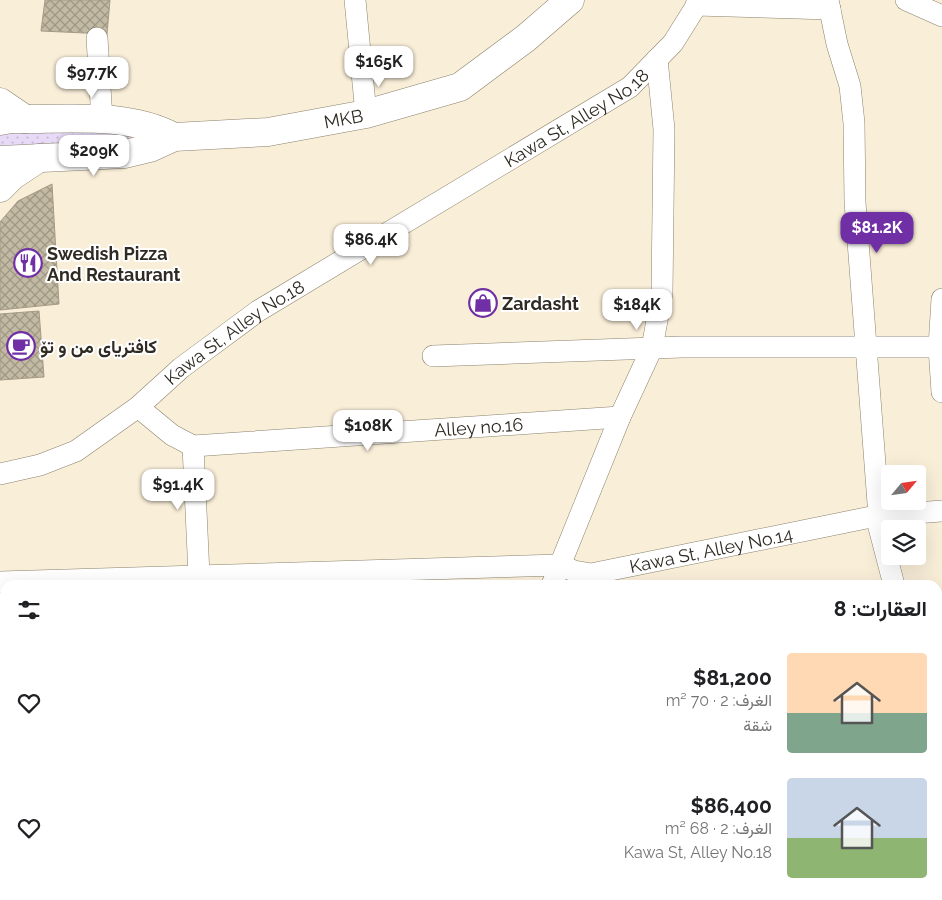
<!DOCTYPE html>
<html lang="ar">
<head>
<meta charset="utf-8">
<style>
	:root { --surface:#fff; --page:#f2f2f2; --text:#202124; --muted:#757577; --accent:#702fa4 }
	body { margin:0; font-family:Raleway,Vazirmatn,sans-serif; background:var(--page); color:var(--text); direction:rtl; height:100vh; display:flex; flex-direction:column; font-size:19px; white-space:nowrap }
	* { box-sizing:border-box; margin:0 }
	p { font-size:16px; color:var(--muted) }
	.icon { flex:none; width:28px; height:28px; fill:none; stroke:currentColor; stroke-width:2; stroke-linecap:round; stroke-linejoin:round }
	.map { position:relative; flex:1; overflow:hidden; direction:ltr }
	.sheet { position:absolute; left:0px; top:580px; width:942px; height:320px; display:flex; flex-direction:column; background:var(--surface); border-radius:15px 15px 0 0; box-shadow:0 5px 20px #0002; direction:rtl }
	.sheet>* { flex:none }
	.needle { width:32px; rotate:61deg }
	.tools { position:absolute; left:881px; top:465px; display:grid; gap:10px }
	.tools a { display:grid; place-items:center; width:45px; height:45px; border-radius:5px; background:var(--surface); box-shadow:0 5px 20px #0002; font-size:25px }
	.price { position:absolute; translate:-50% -42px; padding:0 11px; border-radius:10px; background:#fff; color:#222; font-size:16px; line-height:32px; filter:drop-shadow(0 1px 2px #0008) }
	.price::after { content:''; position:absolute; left:50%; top:30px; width:15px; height:11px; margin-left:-8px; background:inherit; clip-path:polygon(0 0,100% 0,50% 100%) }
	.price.selected { background:var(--accent); color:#fff }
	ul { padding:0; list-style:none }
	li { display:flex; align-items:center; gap:15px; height:125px; padding:0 15px }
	li span { display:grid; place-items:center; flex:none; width:140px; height:100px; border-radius:5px; color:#555 }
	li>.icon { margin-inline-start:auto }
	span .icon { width:60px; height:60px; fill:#fffc; stroke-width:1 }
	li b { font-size:21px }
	h2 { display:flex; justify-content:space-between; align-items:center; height:60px; padding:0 15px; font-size:21px }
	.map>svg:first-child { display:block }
	.park { fill:url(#park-dots) }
	.building { fill:url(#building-cross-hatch); stroke:#a49a85 }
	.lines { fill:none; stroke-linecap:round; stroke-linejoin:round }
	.street-casing { stroke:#8b826d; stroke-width:22 }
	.secondary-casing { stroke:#8b826d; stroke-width:29 }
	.primary-casing { stroke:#8b826d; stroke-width:29 }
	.street { stroke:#fff; stroke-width:21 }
	.secondary { stroke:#fff; stroke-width:28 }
	.primary { stroke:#fff; stroke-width:28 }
	.labels { text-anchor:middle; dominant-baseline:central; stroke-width:4; stroke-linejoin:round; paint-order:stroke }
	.street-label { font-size:18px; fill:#2f2b23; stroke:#fff }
	.poi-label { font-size:18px; font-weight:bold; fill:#2f2b23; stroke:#fff; text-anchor:start }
</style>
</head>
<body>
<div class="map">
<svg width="942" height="900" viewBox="0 0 942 900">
	<defs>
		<pattern id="park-dots" width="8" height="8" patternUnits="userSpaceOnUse" patternTransform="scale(1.25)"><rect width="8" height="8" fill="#e7daf7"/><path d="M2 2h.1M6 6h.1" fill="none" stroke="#c6bbd3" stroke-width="1.8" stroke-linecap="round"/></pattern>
		<pattern id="building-cross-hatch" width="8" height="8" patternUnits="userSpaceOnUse" patternTransform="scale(1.25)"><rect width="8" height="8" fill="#c3baa4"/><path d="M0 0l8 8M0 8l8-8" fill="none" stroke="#9f9785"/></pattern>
	</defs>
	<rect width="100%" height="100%" fill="#f9eed8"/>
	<polygon class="park" points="0,131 134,133 129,140 0,151"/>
	<g class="building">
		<polygon points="45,0 110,0 107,34 41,31"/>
		<polygon points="52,184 59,304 0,310 0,222 18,201"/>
		<polygon points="39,311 44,377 0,380 0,314"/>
	</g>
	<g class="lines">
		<defs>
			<g id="street">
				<polyline points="355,0 366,114"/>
				<polyline points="828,0 837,44 850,86 854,123 855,202 879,516"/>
				<polyline points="906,0 942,16"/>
				<polyline points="696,5 830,9"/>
				<polyline points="97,38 102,120"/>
				<polyline points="942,299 939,347 942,392"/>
				<polyline points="433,356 682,347 939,347 942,336"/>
				<path id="s1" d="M138,407L172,435L193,446L620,417"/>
				<polyline points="193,446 199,575"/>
				<path id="s2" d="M0,474L40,465L76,451L138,407L181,368L258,311L630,87L673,43L700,0"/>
				<polyline points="876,516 894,585"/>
				<path id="s3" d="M0,582L559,565L574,571L591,574L876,516L942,511"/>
				<polyline points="552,585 620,417 652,348 662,293 664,129 657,59"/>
				<polyline points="938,641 942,640"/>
				<polyline points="938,717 942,727"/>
				<polyline points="0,722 5,722"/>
				<polyline points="938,784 942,782"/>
				<polyline points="0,862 5,862"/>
				<polyline points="190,895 190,900"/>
				<polyline points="569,895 570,900"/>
				<polyline points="913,895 915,900"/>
			</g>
			<g id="secondary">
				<path d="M0,121L11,119C64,120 126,111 174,137"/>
				<path id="s4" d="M0,160L125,154L150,148L174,137L268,132L366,114L460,87L526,38L570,0"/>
			</g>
			<g id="primary">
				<polyline points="0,102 25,119"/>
				<polyline points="0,188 12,176 39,158"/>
			</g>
		</defs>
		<use href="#street" class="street-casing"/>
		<use href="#secondary" class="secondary-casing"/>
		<use href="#primary" class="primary-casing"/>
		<use href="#street" class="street"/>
		<use href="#secondary" class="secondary"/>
		<use href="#primary" class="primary"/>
	</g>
	<defs>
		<symbol id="restaurant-ring" viewBox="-11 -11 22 22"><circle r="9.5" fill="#fff" stroke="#702fa4" stroke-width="1.5"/><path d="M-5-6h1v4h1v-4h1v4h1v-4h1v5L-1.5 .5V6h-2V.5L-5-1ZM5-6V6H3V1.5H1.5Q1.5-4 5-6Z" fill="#702fa4"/></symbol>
		<symbol id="shop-ring" viewBox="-11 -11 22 22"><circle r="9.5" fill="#fff" stroke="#702fa4" stroke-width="1.5"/><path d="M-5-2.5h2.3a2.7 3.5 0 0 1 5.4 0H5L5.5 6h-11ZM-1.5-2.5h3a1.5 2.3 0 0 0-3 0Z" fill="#702fa4"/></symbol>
		<symbol id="cafe-ring" viewBox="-11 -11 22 22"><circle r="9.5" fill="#fff" stroke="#702fa4" stroke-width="1.5"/><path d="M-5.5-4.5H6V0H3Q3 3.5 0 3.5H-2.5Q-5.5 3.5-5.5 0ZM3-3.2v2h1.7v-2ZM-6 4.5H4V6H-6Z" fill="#702fa4"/></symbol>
	</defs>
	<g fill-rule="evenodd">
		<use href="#restaurant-ring" x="12" y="247" width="32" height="32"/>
		<use href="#shop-ring" x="467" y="287" width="32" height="32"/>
		<use href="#cafe-ring" x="5" y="330" width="32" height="32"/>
	</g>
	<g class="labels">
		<g class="street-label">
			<text stroke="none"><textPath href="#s2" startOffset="682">Kawa St, Alley No.18</textPath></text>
			<text stroke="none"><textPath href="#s4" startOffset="348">MKB</textPath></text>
			<text stroke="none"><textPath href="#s2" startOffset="278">Kawa St, Alley No.18</textPath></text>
			<text stroke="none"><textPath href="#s1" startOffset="354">Alley no.16</textPath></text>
			<text stroke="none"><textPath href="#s3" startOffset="715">Kawa St, Alley No.14</textPath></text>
		</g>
		<g class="poi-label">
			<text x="47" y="253">Swedish Pizza<tspan x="47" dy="21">And Restaurant</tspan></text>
			<text x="502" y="303">Zardasht</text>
			<text x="40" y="346">کافتریای من و تۆ</text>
		</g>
	</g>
</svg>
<div class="tools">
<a><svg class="needle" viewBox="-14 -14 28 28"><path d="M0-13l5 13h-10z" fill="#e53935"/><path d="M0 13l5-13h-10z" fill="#757577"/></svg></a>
<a><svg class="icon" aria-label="layers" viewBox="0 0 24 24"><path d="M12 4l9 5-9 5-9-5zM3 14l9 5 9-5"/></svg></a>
</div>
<b class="price" style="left:379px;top:88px">$165K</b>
<b class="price" style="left:92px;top:99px">$97.7K</b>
<b class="price" style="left:94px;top:177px">$209K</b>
<b class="price selected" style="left:877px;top:254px">$81.2K</b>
<b class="price" style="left:371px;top:266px">$86.4K</b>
<b class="price" style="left:637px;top:331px">$184K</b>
<b class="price" style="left:368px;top:452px">$108K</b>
<b class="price" style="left:178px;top:511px">$91.4K</b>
<section class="sheet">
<h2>العقارات: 8<svg class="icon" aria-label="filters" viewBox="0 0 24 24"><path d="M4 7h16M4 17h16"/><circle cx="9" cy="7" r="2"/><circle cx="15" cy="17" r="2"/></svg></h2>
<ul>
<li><span style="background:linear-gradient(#ffd9b3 60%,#7fa58c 0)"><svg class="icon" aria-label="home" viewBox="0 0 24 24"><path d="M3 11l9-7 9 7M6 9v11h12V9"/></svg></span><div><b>$81,200</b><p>الغرف: 2 · 70 m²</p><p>شقة</p></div><svg class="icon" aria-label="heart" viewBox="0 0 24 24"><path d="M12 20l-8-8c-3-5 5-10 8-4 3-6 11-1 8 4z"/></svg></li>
<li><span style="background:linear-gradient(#c9d6e8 60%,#8fb573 0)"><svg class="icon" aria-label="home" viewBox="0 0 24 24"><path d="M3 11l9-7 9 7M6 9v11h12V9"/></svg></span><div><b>$86,400</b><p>الغرف: 2 · 68 m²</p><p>Kawa St, Alley No.18</p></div><svg class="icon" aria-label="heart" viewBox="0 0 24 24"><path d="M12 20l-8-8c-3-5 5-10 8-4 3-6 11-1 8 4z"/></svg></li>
</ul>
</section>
</div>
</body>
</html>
